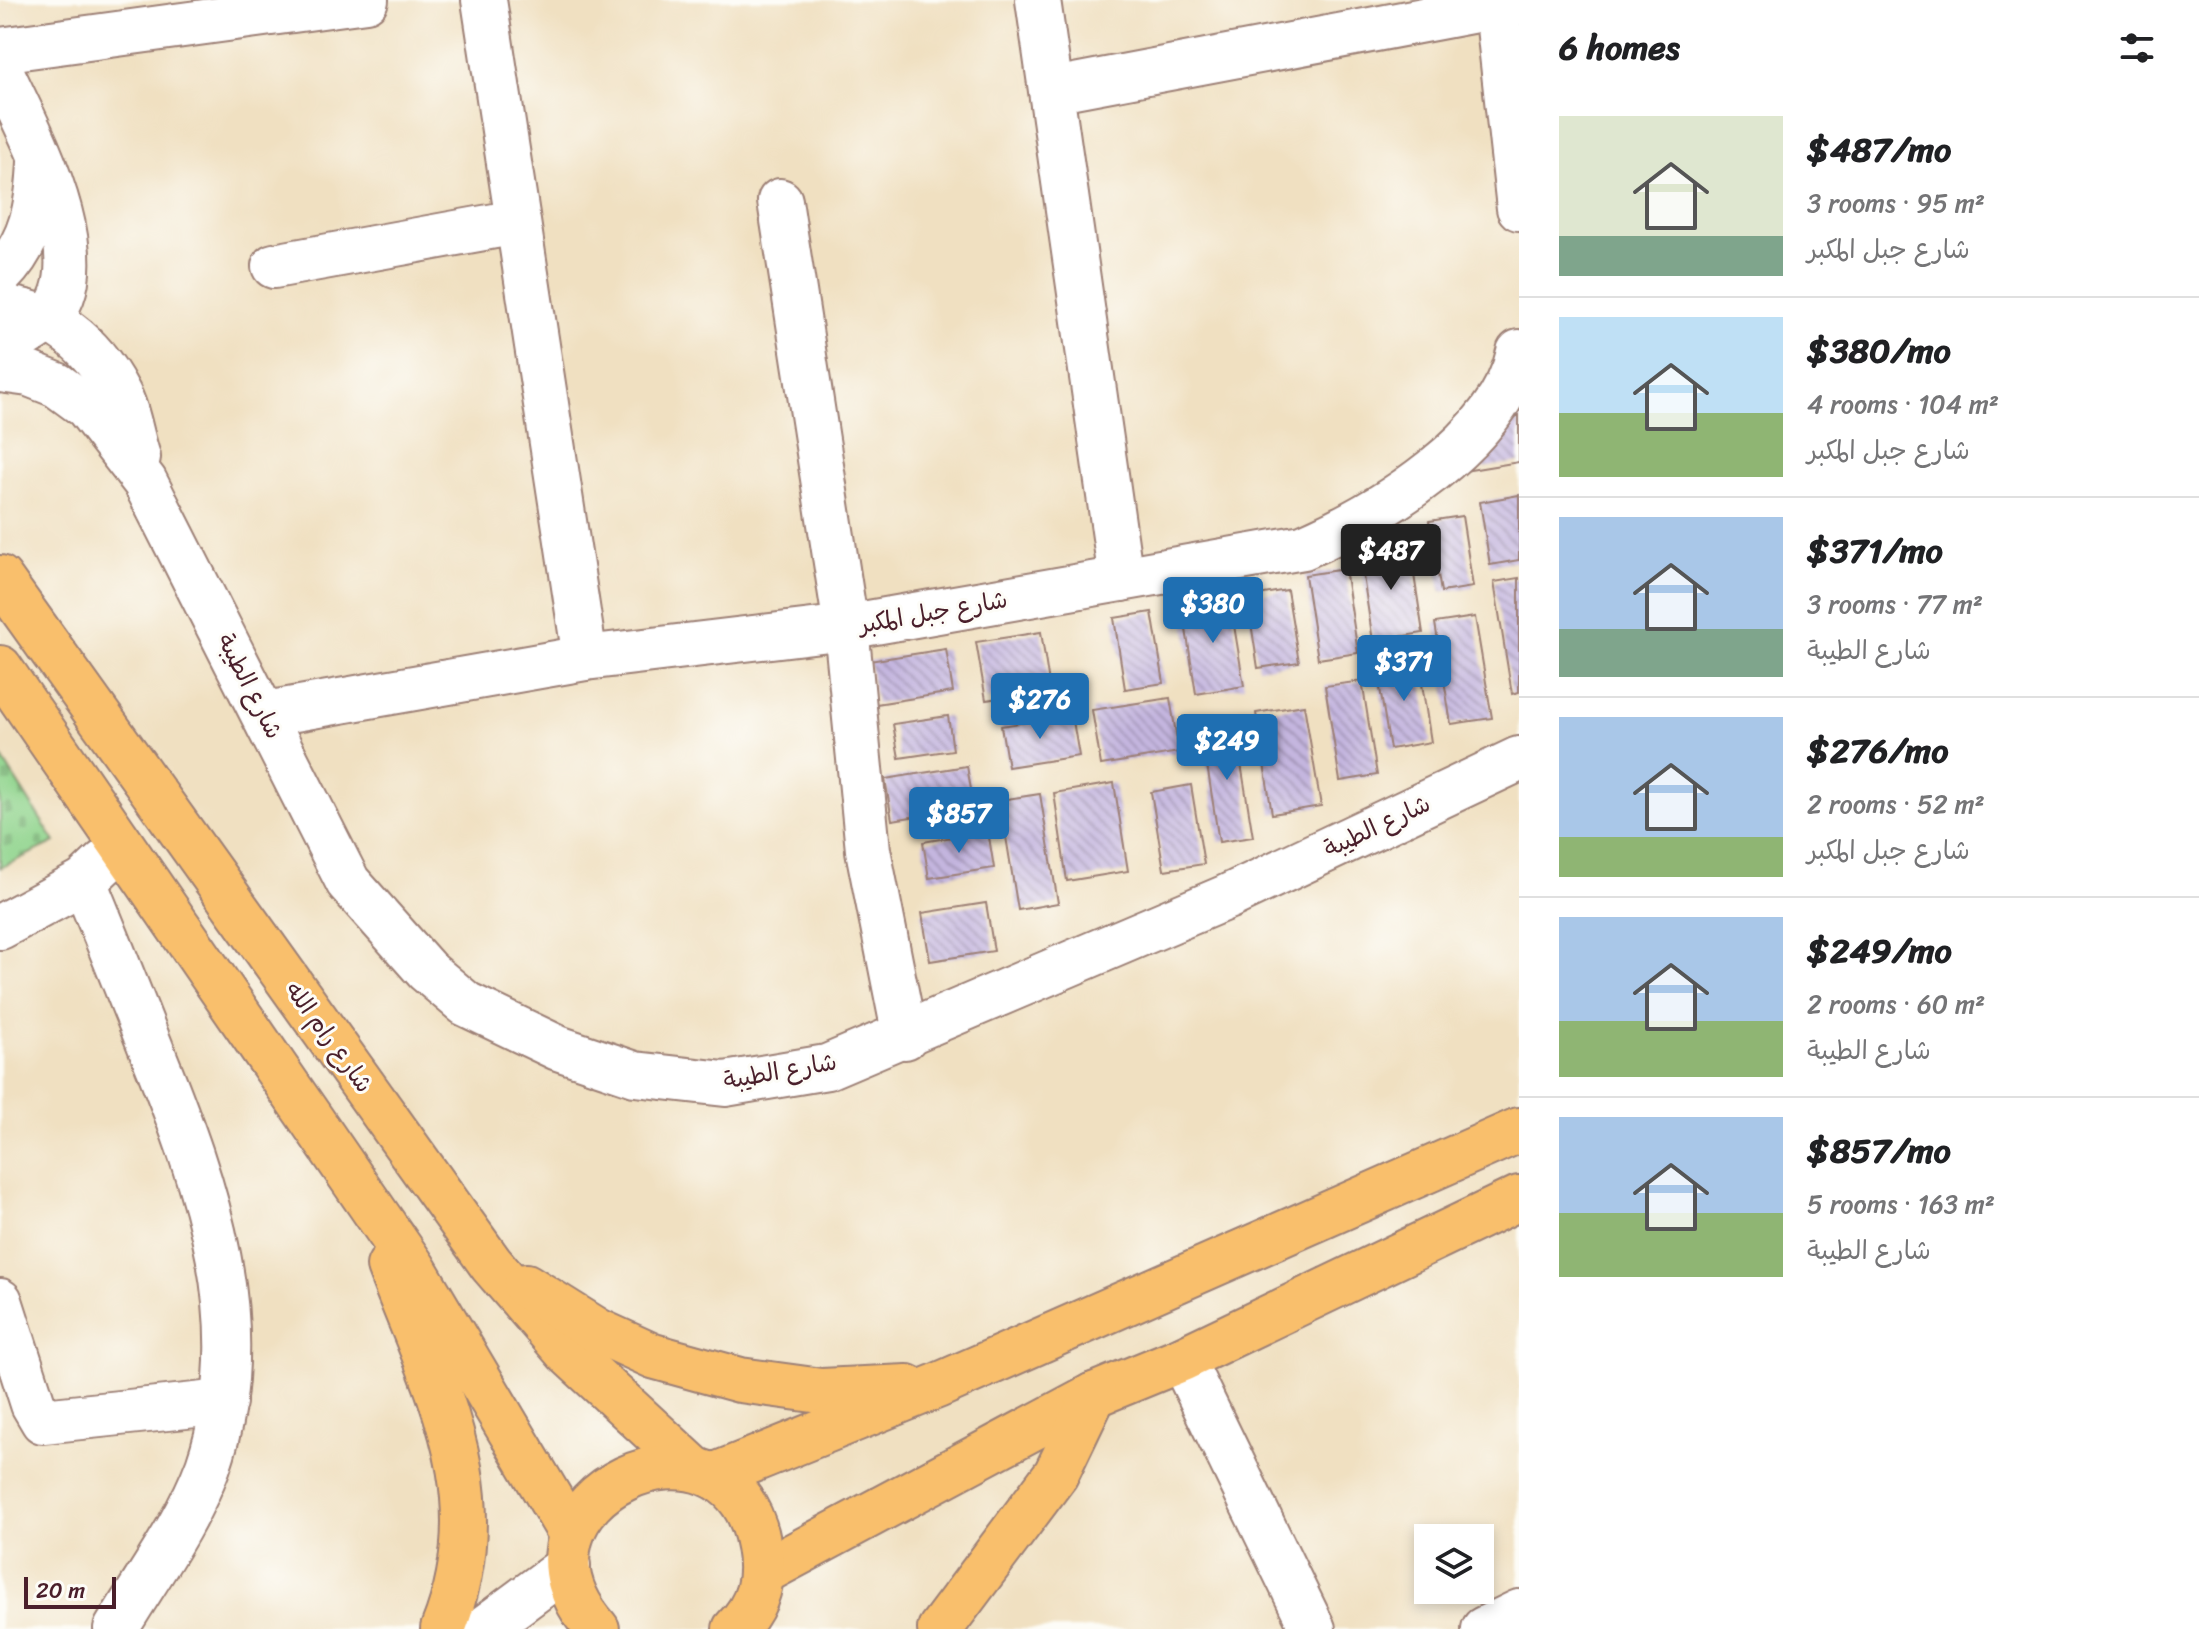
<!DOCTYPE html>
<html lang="en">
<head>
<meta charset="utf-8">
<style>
	:root { --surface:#fff; --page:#f2f2f2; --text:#202124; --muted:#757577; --line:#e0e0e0; --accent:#1f6fb2 }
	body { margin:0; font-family:Sriracha,"Playpen Sans Arabic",sans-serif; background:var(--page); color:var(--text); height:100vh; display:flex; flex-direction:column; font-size:30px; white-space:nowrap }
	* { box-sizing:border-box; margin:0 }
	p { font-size:26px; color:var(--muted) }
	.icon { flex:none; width:44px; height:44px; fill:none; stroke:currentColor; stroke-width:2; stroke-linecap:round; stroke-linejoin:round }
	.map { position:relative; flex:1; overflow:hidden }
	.details { display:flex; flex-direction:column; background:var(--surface); width:680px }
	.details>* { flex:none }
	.fabs { position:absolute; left:1414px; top:1524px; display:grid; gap:16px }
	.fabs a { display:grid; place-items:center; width:80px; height:80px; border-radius:0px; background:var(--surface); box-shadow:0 4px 12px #0003; font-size:40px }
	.scale { position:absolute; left:24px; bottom:20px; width:92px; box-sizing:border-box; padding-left:8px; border:4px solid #4a1f2b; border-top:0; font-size:22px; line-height:28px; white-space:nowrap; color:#4a1f2b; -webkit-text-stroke:6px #fdfcf7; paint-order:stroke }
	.price { position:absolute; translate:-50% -68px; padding:0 18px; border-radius:8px; background:var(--accent); color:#fff; font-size:26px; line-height:52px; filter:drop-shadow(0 2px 4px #0008) }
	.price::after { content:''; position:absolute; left:50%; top:48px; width:24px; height:18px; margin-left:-12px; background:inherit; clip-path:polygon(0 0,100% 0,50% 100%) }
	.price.on { background:#222; color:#fff }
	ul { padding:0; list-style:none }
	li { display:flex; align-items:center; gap:24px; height:200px; padding:0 40px }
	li+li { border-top:2px solid var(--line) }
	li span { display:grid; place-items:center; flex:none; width:224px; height:160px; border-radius:0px; color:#555 }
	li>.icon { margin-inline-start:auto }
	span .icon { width:96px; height:96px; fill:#fffc; stroke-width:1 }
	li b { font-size:34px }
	h2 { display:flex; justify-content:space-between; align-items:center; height:96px; padding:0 40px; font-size:34px }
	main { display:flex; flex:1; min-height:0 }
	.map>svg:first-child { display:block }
	.cemetery { fill:url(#cemetery-stones); stroke:#6d7a5c; stroke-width:2 }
	.building { fill:url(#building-back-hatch) }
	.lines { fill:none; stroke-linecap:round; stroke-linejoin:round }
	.minor-casing { stroke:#9d8076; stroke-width:48 }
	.major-casing { stroke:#9d8076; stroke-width:48 }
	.minor { stroke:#fff; stroke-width:44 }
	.major { stroke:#f9bf6c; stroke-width:44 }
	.labels { text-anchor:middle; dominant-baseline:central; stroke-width:6; stroke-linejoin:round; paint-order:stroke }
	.street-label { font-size:24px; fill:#4a1f2b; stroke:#fdfcf7 }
</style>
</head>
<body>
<main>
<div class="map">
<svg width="1519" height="1629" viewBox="0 0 1519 1629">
	<defs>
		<pattern id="cemetery-stones" width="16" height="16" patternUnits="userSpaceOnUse" patternTransform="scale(2)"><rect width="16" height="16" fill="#90d48d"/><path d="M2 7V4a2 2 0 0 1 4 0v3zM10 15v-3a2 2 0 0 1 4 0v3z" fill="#7eb67a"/></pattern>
		<pattern id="building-back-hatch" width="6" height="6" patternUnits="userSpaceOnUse" patternTransform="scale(2)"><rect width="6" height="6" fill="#c4b6df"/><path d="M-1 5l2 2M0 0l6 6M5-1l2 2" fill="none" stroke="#a193b5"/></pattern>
	</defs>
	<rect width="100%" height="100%" fill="#fdfcf7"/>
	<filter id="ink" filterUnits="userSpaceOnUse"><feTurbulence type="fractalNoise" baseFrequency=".0125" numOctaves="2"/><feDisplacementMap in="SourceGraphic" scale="16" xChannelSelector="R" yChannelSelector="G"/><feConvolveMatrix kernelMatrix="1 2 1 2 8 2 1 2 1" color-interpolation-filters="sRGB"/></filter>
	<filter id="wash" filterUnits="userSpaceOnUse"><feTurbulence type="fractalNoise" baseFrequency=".006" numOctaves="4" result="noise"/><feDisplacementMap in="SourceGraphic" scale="32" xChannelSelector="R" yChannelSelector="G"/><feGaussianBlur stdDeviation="1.8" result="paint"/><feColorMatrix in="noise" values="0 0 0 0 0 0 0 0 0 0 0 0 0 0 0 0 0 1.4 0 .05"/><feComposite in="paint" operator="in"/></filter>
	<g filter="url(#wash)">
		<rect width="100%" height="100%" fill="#f0e0c1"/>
		<polygon class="cemetery" points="0,755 55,842 0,868"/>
		<g id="blocks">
			<g class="building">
				<polygon points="1519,415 1519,462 1464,471 1506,422"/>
				<polygon points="1519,495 1519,560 1490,565 1480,502"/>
				<polygon points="1462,516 1473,587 1441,592 1429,521"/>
				<polygon points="1409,542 1423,633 1373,641 1359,550"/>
				<polygon points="1345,569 1358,653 1318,659 1305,575"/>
				<polygon points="1519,578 1519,692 1512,694 1494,582"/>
				<polygon points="1287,590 1299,662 1258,668 1247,597"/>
				<polygon points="1229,595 1244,686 1196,694 1182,603"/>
				<polygon points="1152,612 1164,683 1125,689 1114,618"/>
				<polygon points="1475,617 1492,718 1451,724 1435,623"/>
				<polygon points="1041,632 1050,690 986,700 976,642"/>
				<polygon points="946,649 953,692 876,704 869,661"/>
				<polygon points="1418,658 1431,742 1390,749 1376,664"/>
				<polygon points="1362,681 1377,775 1340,781 1325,686"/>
				<polygon points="1170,698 1179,752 1101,765 1092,710"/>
				<polygon points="1304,705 1321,806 1272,814 1256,713"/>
				<polygon points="1072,715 1079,756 1008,767 1001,726"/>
				<polygon points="948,716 953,750 899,758 893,724"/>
				<polygon points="1234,721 1253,837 1219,842 1201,726"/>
				<polygon points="967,766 974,807 892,820 885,779"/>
				<polygon points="1114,783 1128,871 1067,881 1054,793"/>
				<polygon points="1191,785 1204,864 1164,870 1151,792"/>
				<polygon points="1040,794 1058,903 1018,910 1000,800"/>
				<polygon points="988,831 994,868 929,878 923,842"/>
				<polygon points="986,903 994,951 930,961 922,913"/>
			</g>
		</g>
	</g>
	<g filter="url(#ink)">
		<use href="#blocks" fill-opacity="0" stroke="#9d8076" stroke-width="2"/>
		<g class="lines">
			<defs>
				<g id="minor">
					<polyline points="484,0 585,658"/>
					<polyline points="1038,0 1121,579"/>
					<polyline points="1496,0 1519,208"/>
					<polyline points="0,50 366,0"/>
					<path d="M0,69C26,126 104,264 47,319C34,331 15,340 0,349"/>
					<polyline points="1053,90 1519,2"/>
					<polyline points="780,201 846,627 868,850 905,1037"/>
					<polyline points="274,266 517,222"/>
					<path d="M0,275C32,243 38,205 40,162"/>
					<path d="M0,308C53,311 92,344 117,391C128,410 131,436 138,457"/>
					<polyline points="0,370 29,374 57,385 87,407 145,482 348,882 427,971 466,1004 558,1048 635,1074 725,1084 827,1067 1227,897 1519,759"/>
					<path d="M266,714L585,658L846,627L1303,547C1379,514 1501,441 1519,352"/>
					<path d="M84,882C108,940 131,998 154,1056C206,1185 256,1327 208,1466C187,1523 147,1577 116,1629"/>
					<polyline points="0,927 84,882 105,862"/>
					<polyline points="0,1301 33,1404 43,1421 224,1402"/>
					<polyline points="1182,1359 1313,1629"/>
					<polyline points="483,1629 568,1566"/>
					<polyline points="1484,1629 1519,1612"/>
				</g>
				<g id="major">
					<polyline points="0,578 491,1264 567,1352 692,1467"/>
					<polyline points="0,668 413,1267 571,1534"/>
					<path d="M389,1266C436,1390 497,1494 443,1629"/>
					<polyline points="526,1286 598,1331 653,1356 740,1380 821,1391 907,1387"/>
					<polyline points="713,1476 937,1386 1519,1130"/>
					<polyline points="763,1572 1094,1395 1182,1359 1519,1198"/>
					<path d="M597,1629C483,1499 731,1386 759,1546C765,1579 759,1605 735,1629"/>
					<polyline points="940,1629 1056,1474 1094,1395"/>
				</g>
			</defs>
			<use href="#minor" class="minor-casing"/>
			<use href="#major" class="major-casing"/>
			<use href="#minor" class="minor"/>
			<use href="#major" class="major"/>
		</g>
	</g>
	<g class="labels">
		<g class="street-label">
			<text transform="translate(933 612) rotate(-10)">شارع جبل المكبر</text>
			<text transform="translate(250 686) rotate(63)">شارع الطيبة</text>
			<text transform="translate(1377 826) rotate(-25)">شارع الطيبة</text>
			<text transform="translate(329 1037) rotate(54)">شارع رام الله</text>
			<text transform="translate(780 1071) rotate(-10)">شارع الطيبة</text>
		</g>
	</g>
</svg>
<div class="fabs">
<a><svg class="icon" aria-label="layers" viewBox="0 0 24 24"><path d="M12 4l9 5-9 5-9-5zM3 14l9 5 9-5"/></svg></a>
</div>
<div class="scale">20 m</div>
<b class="price on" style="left:1391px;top:592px">$487</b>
<b class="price" style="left:1213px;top:645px">$380</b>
<b class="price" style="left:1404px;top:703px">$371</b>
<b class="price" style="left:1040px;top:741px">$276</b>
<b class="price" style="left:1227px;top:782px">$249</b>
<b class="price" style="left:959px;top:855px">$857</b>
</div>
<section class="details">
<h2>6 homes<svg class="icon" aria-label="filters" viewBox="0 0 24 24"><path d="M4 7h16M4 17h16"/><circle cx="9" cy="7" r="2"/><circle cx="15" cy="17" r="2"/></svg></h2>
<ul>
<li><span style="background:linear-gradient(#dfe7d0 75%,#7fa58c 0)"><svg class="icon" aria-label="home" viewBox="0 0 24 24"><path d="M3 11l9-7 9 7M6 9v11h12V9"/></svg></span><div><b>$487/mo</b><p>3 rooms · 95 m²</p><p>شارع جبل المكبر</p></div></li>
<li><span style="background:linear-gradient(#bfe0f5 60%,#8fb573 0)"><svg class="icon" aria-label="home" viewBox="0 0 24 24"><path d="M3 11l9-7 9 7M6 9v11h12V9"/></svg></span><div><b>$380/mo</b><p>4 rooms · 104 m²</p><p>شارع جبل المكبر</p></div></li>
<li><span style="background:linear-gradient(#a9c7e8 70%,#7fa58c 0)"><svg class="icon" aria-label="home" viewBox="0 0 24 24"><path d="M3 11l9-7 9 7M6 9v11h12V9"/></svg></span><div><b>$371/mo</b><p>3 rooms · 77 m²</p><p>شارع الطيبة</p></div></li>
<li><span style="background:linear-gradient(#a9c7e8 75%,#8fb573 0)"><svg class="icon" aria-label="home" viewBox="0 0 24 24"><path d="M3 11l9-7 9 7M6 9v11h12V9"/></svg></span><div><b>$276/mo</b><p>2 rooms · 52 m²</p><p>شارع جبل المكبر</p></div></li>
<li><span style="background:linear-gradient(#a9c7e8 65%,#8fb573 0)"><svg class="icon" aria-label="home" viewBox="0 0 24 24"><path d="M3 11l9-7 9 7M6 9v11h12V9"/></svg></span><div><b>$249/mo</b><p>2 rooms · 60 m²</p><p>شارع الطيبة</p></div></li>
<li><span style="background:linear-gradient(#a9c7e8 60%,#8fb573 0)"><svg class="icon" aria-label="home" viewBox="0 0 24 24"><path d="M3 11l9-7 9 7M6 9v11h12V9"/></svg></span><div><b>$857/mo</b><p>5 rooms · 163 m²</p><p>شارع الطيبة</p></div></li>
</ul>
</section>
</main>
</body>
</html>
